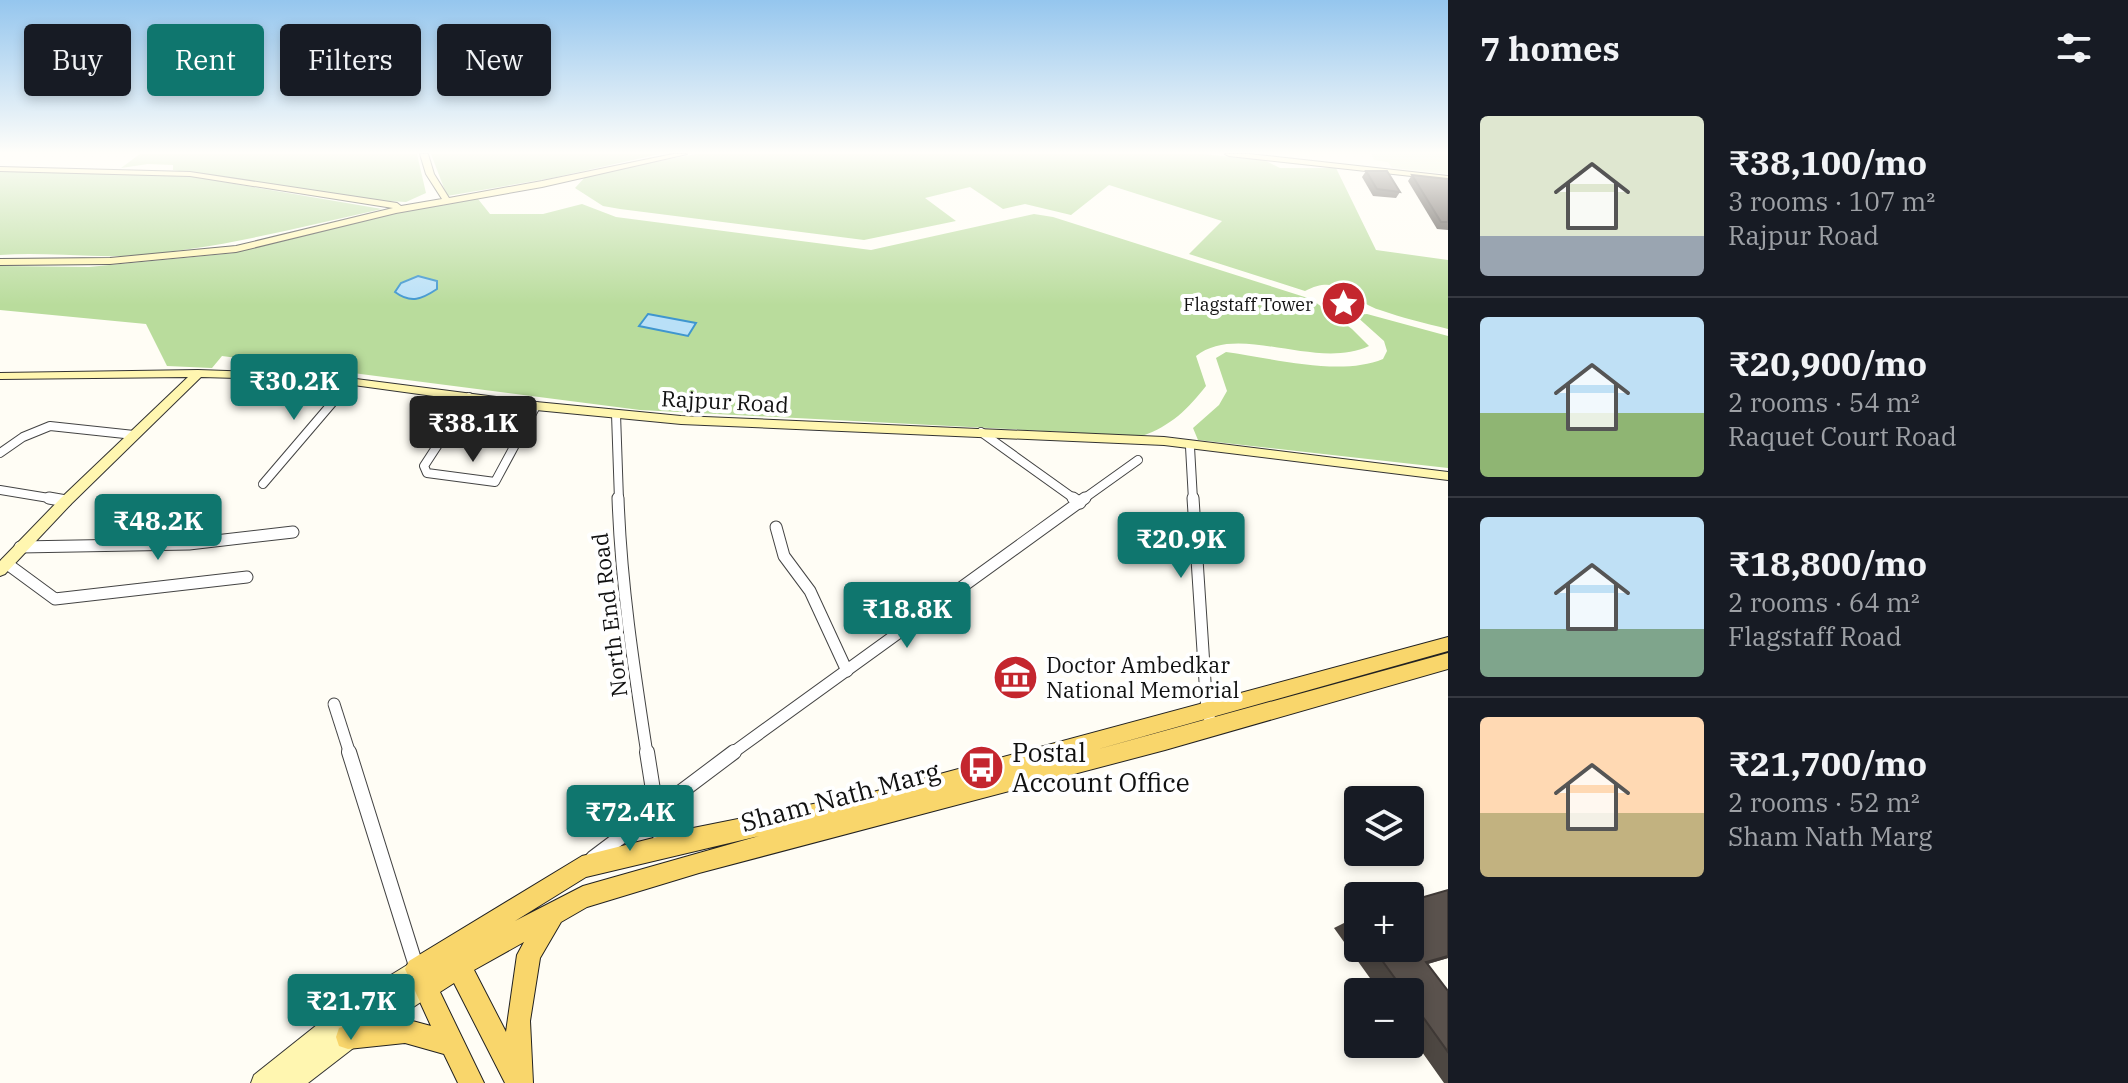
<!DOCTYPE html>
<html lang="en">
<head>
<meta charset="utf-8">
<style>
	:root { --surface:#171b24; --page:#242831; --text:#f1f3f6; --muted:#9ea1a6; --line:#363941; --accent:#0f766e }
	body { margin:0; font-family:"IBM Plex Serif",serif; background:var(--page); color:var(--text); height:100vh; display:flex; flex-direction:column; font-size:30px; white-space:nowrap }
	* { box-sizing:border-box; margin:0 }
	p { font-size:26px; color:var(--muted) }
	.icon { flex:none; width:44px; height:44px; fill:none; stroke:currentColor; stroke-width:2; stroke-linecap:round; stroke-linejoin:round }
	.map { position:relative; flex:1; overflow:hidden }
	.drawer { display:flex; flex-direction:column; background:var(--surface); width:680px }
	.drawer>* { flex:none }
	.hud { position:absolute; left:24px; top:24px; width:760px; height:72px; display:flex; gap:16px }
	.buttons { position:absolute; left:1344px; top:786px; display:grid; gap:16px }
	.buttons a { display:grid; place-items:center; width:80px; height:80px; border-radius:8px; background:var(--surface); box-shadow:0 4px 12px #0003; font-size:40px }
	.price { position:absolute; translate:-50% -68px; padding:0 18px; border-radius:8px; background:var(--accent); color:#fff; font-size:26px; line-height:52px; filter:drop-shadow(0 2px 4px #0008) }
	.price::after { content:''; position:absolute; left:50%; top:48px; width:24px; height:18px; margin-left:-12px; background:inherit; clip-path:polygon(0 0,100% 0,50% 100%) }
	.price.current { background:#222; color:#fff }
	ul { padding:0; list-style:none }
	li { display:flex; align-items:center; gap:24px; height:200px; padding:0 32px }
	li+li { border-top:2px solid var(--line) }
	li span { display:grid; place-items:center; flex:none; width:224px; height:160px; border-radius:8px; color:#555 }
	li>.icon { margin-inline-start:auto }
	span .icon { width:96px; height:96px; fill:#fffc; stroke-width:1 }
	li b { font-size:34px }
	h2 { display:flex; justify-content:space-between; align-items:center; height:96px; padding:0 32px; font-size:34px }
	.pill { padding:0 28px; border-radius:8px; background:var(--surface); box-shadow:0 4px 12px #0003; font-size:28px; line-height:72px }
	.pill.current { background:var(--accent); color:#fff }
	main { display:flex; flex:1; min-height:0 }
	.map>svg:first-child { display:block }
	.forest { fill:#b9dc9c }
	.pitch { fill:#e6f2cf }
	.water { fill:#b9e0f7; stroke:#3f96cf; stroke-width:2 }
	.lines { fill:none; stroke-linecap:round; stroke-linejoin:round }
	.street-far2-casing { stroke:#444; stroke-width:10 }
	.street-far1-casing { stroke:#444; stroke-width:13 }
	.street-casing { stroke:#444; stroke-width:16 }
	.secondary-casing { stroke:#333; stroke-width:2 }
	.primary-casing { stroke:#222; stroke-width:2 }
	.street-far2 { stroke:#fff; stroke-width:8 }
	.street-far1 { stroke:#fff; stroke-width:11 }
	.street { stroke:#fff; stroke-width:14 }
	.secondary { fill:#fff6b0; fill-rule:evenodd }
	.primary { fill:#f9d66b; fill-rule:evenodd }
	.wall { fill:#4d4742 }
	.shaded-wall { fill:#3f3936 }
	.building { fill:#5a524d; stroke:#3f3936; stroke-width:2 }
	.labels { text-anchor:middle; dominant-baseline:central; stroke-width:8; stroke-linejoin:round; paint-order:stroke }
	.far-poi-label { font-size:18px; fill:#111; stroke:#fff; text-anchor:end }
	.street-label { font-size:22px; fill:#111; stroke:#fff }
	.poi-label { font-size:22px; fill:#111; stroke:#fff; text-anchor:start }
	.near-poi-label { font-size:26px; fill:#111; stroke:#fff; text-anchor:start }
	.near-street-label { font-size:26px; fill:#111; stroke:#fff }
</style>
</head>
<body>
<main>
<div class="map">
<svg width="1448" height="1083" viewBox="0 0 1448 1083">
	<rect width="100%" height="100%" fill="#fffdf5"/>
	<g class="forest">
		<polygon points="140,154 417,154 426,193 406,202 372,200 173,170 173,165 148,164 121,168"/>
		<polygon points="431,154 660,154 552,178 447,196"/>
		<path d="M696,154H1203L1264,160L1280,168H1336L1376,250L1448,260V329C1425,323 1402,318 1380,310C1351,301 1340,272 1305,291L1189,254L1222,221L1109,185L1071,215L1025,204L1003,209L970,187L925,198L956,221L864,240L620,209L603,206L575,188L587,175Z"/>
		<path d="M0,171L177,174L382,209C296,228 211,251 123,256C82,257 41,252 0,255Z"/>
		<path d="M478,199L490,214H543L582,204L616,217L871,250L1034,214L1053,217L1311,299L1352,329L1369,346C1315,371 1239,322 1196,356L1206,386C1188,409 1171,426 1142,436L640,410L222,356L212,368L167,366L146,324L0,310V266L89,267L234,253L396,212Z"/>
		<path d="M1367,314L1448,336V468L1198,440L1193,428L1219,405L1227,391L1216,358L1226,352C1272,358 1340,377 1383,359L1387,351L1384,341L1355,315Z"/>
	</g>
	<polygon class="pitch" points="1371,154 1448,154 1448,174 1392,168 1388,162 1374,160"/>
	<g class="water">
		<path d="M418,276L437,281V289C422,299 411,304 395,292L401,283Z"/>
		<polygon points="648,314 696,323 688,336 639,326"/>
	</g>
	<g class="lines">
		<defs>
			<g id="street-far2">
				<polyline points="469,397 424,466 427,473 495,482 536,406"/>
				<polyline points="616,414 619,500"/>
				<polyline points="981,432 1076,500"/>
				<polyline points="1190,447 1193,500"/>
				<polyline points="0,453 23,437 50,426 134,435"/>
				<polyline points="263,484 351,381"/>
				<polyline points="0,490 61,500"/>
				<polyline points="1082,500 1138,460"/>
			</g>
			<g id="street-far1">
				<polyline points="49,498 66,501"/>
				<path d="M618,498C621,585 634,669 647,754"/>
				<polyline points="1073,498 1080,503"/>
				<polyline points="1193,498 1207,712 1213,727"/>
				<polyline points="776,527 784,556 810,591 847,671"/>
				<polyline points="20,547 189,544 293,532"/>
				<polyline points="6,563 55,599 247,577"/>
				<polyline points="334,704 350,754"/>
				<polyline points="731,754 1085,498"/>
			</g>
			<g id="street">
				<polyline points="349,752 417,969"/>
				<polyline points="647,752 662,847"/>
				<polyline points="593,858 734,752"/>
			</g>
			<g id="secondary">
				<polygon points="420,154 428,154 434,174 449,198 542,181 673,154 687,154 542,187 396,213 236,252 110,264 0,265 0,259 110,258 236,246 393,208 190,176 0,171 0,167 190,172 397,203 401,206 442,199 426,174"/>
				<polygon points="1225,154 1249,154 1448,176 1448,180 1229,156"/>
				<polygon points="198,370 317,374 536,402 681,416 1164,437 1448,472 1448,480 1164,445 681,424 536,410 317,380 201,377 71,504 5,574 0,576 0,561 61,498 188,377 0,379 0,373"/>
				<polygon points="417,959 424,962 427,969 421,979 426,976 433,980 437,987 433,994 365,1039 308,1083 251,1083 254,1075 342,1005"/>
			</g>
			<path id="primary" d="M1448,637V651L1095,750L1448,653V669L1165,750L699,873L587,907L561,922L540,958L530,1021L533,1083H505L454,983L440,992L484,1083H458L444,1054L405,1043L348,1049L339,1046L336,1037L339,1028L348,1025L405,1019L431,1026L405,969L409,961L582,856L693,828L873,792ZM759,836L583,886L515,921L586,877ZM524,942L517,955L506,1032L474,970Z"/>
		</defs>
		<use href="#street-far2" class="street-far2-casing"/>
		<use href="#street-far1" class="street-far1-casing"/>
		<use href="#street" class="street-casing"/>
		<use href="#secondary" class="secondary-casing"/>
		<use href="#primary" class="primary-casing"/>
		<use href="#street-far2" class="street-far2"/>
		<use href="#street-far1" class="street-far1"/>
		<use href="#street" class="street"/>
		<use href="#secondary" class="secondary"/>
		<use href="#primary" class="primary"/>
	</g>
	<g class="wall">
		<polygon points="1366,171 1400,192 1396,198 1373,196 1362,177"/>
		<polygon points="1412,175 1448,179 1448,230 1437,229 1408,181"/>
		<polygon points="1358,917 1358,948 1410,948 1448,958 1428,964 1448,991 1448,1083 1444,1083 1410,1035 1410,992 1380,992 1334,928 1352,919"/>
	</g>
	<polygon class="shaded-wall" points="1448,956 1448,958 1406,970 1426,962"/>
	<g class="building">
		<polygon points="1366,171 1387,171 1400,192 1377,189"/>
		<polygon points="1412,175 1448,179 1448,222 1441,222"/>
		<polygon points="1448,890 1448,956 1426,962 1448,991 1448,1052 1410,999 1410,992 1405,992 1373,948 1410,948 1410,901"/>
		<polygon points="1358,917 1358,928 1352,919"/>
	</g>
	<linearGradient id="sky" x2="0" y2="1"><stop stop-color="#95c6ee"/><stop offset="0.5" stop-color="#fffefa"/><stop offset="1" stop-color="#fffefa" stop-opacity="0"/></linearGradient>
	<rect width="1448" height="305" fill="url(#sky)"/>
	<defs>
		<symbol id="sight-disc" viewBox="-11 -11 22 22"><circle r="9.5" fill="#c4262e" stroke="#fff"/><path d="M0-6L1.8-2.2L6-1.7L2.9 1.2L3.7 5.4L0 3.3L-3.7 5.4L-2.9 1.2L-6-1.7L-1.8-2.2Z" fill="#fff"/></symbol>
		<symbol id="museum-disc" viewBox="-11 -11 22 22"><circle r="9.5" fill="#c4262e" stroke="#fff"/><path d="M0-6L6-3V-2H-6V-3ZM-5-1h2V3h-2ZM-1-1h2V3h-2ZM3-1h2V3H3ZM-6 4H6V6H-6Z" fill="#fff"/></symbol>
		<symbol id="bus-disc" viewBox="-11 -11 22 22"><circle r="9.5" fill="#c4262e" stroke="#fff"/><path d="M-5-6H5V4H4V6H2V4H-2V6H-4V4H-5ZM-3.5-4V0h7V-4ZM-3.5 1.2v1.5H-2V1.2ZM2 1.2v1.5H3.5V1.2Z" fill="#fff"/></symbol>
	</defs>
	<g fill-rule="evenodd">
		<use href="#sight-disc" x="1318" y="278" width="51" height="51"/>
		<use href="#museum-disc" x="990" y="652" width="51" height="51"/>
		<use href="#bus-disc" x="956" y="742" width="51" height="51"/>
	</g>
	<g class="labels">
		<g class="far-poi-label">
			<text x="1313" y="304">Flagstaff Tower</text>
		</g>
		<g class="street-label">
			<text transform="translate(725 401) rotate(3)">Rajpur Road</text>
			<text transform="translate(609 615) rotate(-97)">North End Road</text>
		</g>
		<g class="poi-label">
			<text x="1046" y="664">Doctor Ambedkar<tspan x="1046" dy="25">National Memorial</tspan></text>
		</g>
		<g class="near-poi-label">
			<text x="1012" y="752">Postal<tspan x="1012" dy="30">Account Office</tspan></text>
		</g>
		<g class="near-street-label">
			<text transform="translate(840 796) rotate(-15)">Sham Nath Marg</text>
		</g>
	</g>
</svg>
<div class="buttons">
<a><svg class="icon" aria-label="layers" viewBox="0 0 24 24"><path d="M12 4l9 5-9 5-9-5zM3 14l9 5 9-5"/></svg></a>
<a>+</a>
<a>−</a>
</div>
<b class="price" style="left:294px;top:422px">₹30.2K</b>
<b class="price current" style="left:473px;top:464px">₹38.1K</b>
<b class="price" style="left:158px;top:562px">₹48.2K</b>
<b class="price" style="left:1181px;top:580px">₹20.9K</b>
<b class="price" style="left:907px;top:650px">₹18.8K</b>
<b class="price" style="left:630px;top:853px">₹72.4K</b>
<b class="price" style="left:351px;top:1042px">₹21.7K</b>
<div class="hud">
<a class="pill">Buy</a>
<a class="pill current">Rent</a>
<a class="pill">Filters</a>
<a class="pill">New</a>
</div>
</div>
<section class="drawer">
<h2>7 homes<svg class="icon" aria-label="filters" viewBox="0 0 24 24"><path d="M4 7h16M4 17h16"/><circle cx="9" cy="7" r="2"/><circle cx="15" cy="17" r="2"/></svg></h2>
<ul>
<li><span style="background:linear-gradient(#dfe7d0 75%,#9aa5b1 0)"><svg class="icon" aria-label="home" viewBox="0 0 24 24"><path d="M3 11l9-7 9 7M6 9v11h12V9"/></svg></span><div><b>₹38,100/mo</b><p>3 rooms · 107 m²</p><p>Rajpur Road</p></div></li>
<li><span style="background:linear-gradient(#bfe0f5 60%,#8fb573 0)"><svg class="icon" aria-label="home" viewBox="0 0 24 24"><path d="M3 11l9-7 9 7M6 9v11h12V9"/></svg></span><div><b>₹20,900/mo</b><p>2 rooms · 54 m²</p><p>Raquet Court Road</p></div></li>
<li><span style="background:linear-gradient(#bfe0f5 70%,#7fa58c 0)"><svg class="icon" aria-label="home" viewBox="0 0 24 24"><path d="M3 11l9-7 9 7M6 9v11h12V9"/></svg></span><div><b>₹18,800/mo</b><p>2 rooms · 64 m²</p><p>Flagstaff Road</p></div></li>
<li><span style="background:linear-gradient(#ffd9b3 60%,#c2b280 0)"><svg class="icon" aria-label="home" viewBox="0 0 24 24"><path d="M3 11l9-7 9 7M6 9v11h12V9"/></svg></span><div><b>₹21,700/mo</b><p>2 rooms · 52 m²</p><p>Sham Nath Marg</p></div></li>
</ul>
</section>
</main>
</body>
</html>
